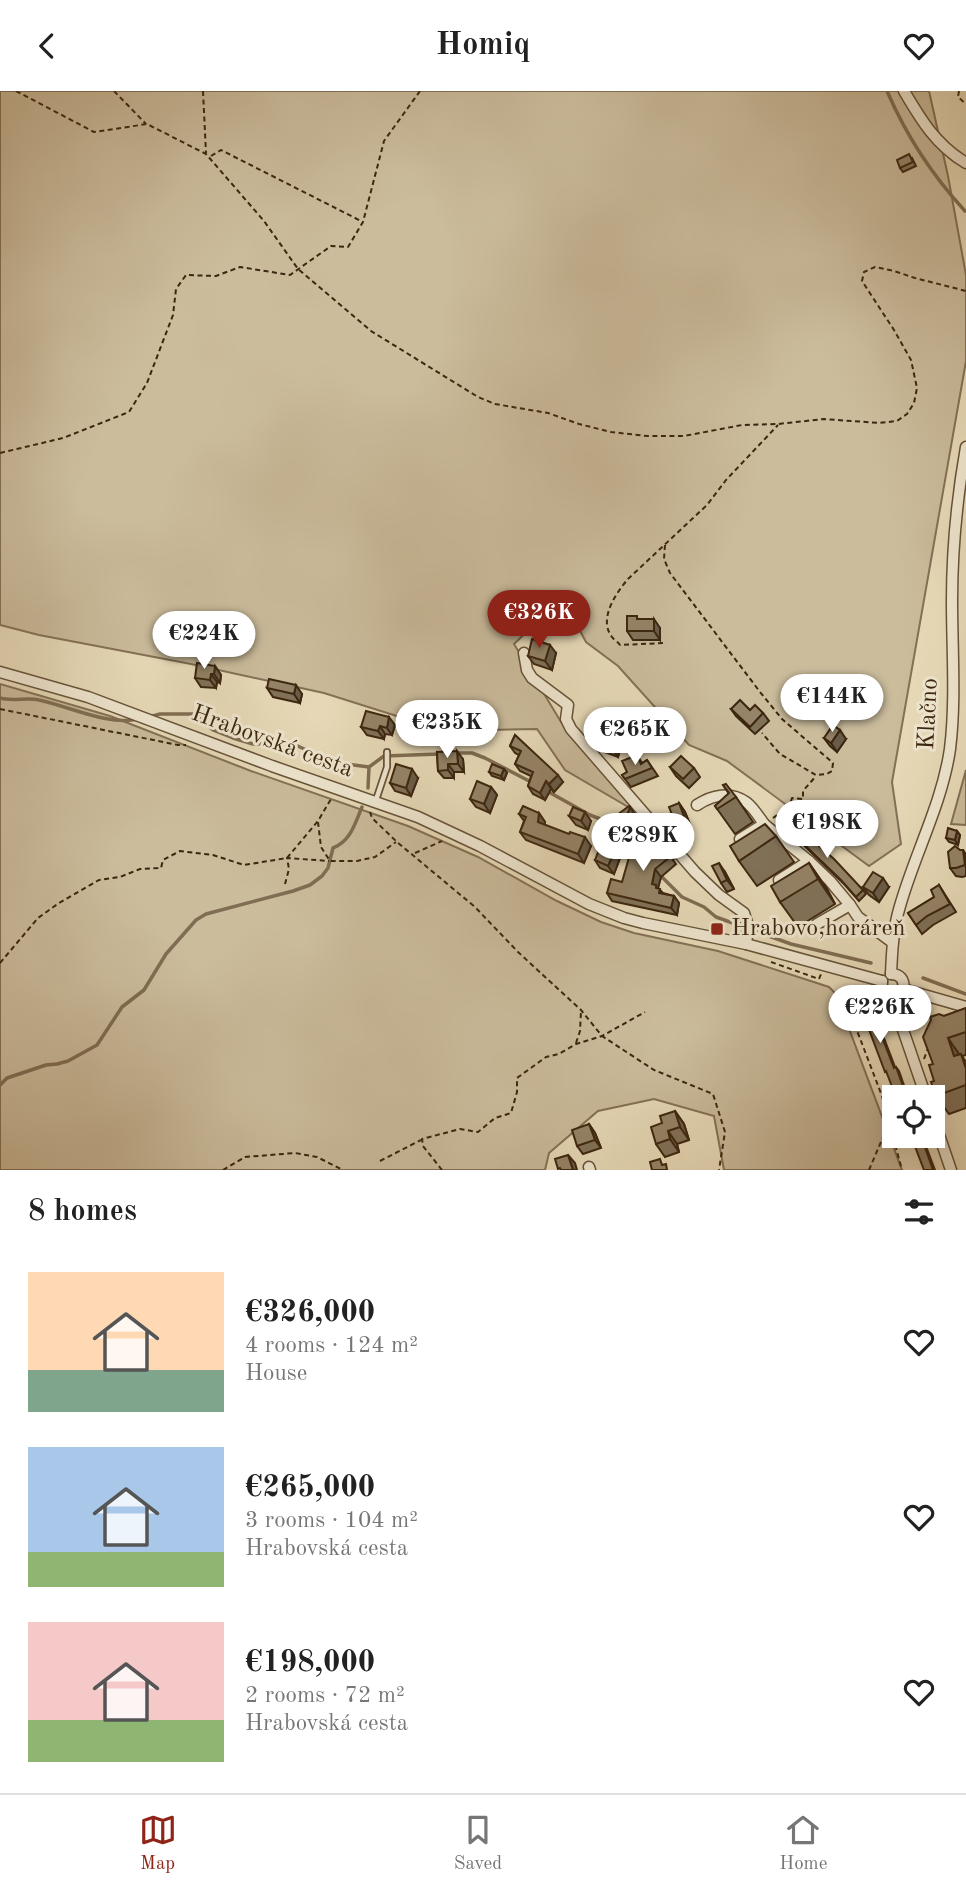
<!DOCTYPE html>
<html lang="en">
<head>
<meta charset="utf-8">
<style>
	:root { --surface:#fff; --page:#f2f2f2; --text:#222; --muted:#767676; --line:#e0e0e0; --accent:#8f2418 }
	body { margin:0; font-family:"Old Standard TT",serif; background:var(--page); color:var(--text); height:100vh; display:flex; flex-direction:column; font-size:26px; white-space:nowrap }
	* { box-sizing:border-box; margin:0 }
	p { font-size:23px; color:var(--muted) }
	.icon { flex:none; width:38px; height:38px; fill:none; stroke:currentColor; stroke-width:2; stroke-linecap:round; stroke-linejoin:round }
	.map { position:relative; height:1079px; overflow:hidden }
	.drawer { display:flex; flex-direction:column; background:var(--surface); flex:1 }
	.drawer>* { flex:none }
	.buttons { position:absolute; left:882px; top:994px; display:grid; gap:14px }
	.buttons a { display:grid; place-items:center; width:63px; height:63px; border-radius:0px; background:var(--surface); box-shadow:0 7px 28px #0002; font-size:35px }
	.price { position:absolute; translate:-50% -60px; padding:0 16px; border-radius:24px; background:#fff; color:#222; font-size:23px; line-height:46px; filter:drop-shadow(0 2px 4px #0008) }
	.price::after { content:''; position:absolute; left:50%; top:42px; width:21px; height:16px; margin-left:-10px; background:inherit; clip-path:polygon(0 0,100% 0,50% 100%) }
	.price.current { background:var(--accent); color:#fff }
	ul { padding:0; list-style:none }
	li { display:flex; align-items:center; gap:21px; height:175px; padding:0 28px }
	li span { display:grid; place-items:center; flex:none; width:196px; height:140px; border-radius:0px; color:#555 }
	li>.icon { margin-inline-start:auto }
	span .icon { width:84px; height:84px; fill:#fffc; stroke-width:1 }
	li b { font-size:30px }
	h2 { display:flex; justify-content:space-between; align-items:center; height:84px; padding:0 28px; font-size:30px }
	header { display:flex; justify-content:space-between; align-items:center; height:91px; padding:0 28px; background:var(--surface); font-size:32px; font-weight:700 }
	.menu { display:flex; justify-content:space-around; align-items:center; height:98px; border-top:2px solid var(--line); background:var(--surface); font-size:19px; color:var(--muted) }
	.menu a { display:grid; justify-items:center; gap:4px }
	.menu .current { color:var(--accent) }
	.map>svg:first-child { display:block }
	.green { fill:#cbbc9c; stroke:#847156; stroke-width:2 }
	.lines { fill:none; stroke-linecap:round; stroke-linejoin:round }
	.stream { stroke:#806d53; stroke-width:3.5 }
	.service-casing { stroke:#67533a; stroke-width:8 }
	.minor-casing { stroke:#67533a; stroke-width:13 }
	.path { stroke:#3c2610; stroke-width:2; stroke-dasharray:5 3.5; stroke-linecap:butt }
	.service { stroke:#f0e8d2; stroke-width:4.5 }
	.minor { stroke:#f0e8d2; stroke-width:10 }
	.wall { fill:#807259; stroke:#3c2610; stroke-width:2 }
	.shaded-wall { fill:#685c49; stroke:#3c2610; stroke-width:2 }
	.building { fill:#958468; stroke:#3c2610; stroke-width:2 }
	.poi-dot { fill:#8f2418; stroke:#f0e8d2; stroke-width:2.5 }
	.labels { text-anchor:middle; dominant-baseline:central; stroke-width:6; stroke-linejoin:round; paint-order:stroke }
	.street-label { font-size:24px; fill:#3c2610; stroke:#f0e8d2 }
	.poi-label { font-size:24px; fill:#3c2610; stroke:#f0e8d2; text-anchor:start }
</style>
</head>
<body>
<header><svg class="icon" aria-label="back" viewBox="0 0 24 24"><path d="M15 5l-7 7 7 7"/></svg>Homiq<svg class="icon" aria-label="heart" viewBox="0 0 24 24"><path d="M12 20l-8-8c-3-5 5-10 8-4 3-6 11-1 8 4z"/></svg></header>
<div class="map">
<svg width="966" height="1079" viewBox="0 0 966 1079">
	<rect width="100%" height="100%" fill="#e8dbb9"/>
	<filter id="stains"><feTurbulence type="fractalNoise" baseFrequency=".00286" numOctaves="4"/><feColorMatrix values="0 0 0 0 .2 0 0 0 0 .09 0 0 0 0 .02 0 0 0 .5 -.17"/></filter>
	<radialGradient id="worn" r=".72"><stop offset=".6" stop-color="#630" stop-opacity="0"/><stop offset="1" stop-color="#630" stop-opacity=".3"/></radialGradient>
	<g class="green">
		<polygon points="0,0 929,0 948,85 966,184 966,270 892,691 901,753 869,775 727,670 689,654 618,575 586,551 570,521 533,535 514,553 561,631 595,669 635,720 565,679 537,638 444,640 324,602 191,573 39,544 0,534"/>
		<polygon points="0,593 110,625 251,680 408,735 478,766 557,810 601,831 634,842 718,860 829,896 836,903 902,1079 724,1079 714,1025 654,1008 598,1020 549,1062 545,1079 0,1079"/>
		<polygon points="966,679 966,734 951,733"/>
	</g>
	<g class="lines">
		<g class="stream">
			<path d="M887,0C906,44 932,84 965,120"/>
			<path d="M0,607C13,611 26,606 39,609C68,615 108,635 138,628"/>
			<polyline points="149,626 160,623 194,623 213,639 233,647 253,653 291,652 322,666 346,673 369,676 384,665 440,663"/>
			<polyline points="455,662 472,662 485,667 531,691"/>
			<polyline points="368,697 369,676"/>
			<polyline points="547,700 590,724 613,733 625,750 639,764"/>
			<polyline points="660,784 682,806 704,816 716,826 791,853 871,872"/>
			<polyline points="923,887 966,903"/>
			<path d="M0,994L7,987L46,974L57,973L68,970L97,954L122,916L144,899L166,863L196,829L206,823L293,800L310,794L322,785L328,777L333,757C351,750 355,732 362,716"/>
		</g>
		<defs>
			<polyline id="service" points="376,709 387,676 387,661"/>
			<g id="minor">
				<path d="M904,0C921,29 936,54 966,72"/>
				<polyline points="524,562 527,579 532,587 568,614 566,628 571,638 695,781 719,804 744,822 748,835 746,853"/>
				<polyline points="0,581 88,606 272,675 418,726 480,755 589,813 624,827 643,832 746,853 882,890"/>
				<path d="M697,714C712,704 730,700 746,711C753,716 759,726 764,733"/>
				<polyline points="740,748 764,733 809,770"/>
				<polyline points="779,789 809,770 830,790 850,814"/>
				<polyline points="817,833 850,814 858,826 892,851"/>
				<path d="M891,883C892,860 893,838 900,815C915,762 942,713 950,658C956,609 952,559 952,510C952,458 957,407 966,356"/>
				<path d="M891,883C900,883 905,889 903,898"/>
				<path d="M882,890C881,899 885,906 895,906"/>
				<polyline points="903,898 966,916"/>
				<polyline points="895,906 901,933 926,1006"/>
				<polyline points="933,1026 951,1079"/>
				<polyline points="589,1076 590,1079"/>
			</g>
		</defs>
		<use href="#service" class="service-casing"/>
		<use href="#minor" class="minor-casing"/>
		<g class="path">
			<polyline points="16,0 94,41 147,33 206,63 264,130 298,178 371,240 478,306 495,313 548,322 579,333 611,341 647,345 684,345 742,334 778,333 824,328 879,332 897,330 907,323 914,312 917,297 911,269 894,239 862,190 864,181 875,176 894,180 915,187 966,200"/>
			<polyline points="114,0 146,33"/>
			<polyline points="203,0 206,62"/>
			<polyline points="959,0 958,6 966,13"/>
			<polyline points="211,65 221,59 363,131"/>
			<polyline points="0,362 63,347 129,321 147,292 173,224 176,198 186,184 216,185 240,176 290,184 331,155 348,156 363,131 384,50 420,0"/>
			<polyline points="665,454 664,468 670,482 760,601 782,628 833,672 832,680 827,683 816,684 780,663 762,642"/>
			<path d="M663,552L620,554C618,551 614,549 612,546C598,528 616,502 628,488L707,414L726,389L778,334"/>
			<polyline points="0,618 178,654 186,654"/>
			<polyline points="370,721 372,727 397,751 475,816 518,861 581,919 602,945 654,979 713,1003 725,1041 719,1079"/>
			<polyline points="773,727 789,716 792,707 803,708 803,700 816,685"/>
			<polyline points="318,731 321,756 330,770 357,770 375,766 396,751"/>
			<polyline points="415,762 442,750"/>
			<polyline points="285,793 289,778 287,767 329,770"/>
			<polyline points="771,871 819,888 821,883"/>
			<polyline points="0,872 38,827 59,812 99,789 120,786 140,778 161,777 163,769 180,760 213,764 244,774 287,767 318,730 331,708"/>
			<polyline points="861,896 848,916 882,1005 902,1079"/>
			<polyline points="576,952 580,940 581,920"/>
			<polyline points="924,968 928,957"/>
			<polyline points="380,1070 421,1049"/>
			<polyline points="223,1079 245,1066 295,1062 317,1066 343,1079"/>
			<polyline points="442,1079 423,1055 422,1048 460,1038 478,1041 495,1027 511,1022 517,1001 517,987 546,966 559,963 576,953 602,945 645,921"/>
			<polyline points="869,1079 889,1032"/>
		</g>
		<use href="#service" class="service"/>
		<use href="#minor" class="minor"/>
	</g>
	<g class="wall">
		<polygon points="912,67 916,75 903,81 900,77"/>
		<polygon points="639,528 660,537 660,549 633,549 627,540"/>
		<polygon points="556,562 552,579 534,573 528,565"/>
		<polygon points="215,575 221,584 220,592 217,591 216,597 201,596 195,587"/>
		<polygon points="267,597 302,603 300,612 273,606"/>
		<polygon points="731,618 750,619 763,622 769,630 755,643 736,625"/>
		<polygon points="395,634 392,644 385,643 384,648 367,644 361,636"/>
		<polygon points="515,644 563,691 554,701 551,698 545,709 533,703 528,695 531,685 520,680 515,673 519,664 515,662 510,655"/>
		<polygon points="824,647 846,648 837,661 830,655"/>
		<polygon points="593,650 622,652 618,666 599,659"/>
		<polygon points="437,661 463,668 464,681 454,681 454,687 444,687 438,680"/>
		<polygon points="637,664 642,672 647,669 658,685 631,696 622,684 627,681"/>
		<polygon points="670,676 694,677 700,686 689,697 676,685"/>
		<polygon points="504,678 507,682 504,689 492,685 489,681"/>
		<polygon points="418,687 411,705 395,700 390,692"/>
		<polygon points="723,694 736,706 753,731 735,743 715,715 729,703"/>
		<polygon points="491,696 497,704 490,722 476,716 470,708"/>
		<polygon points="679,712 685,721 691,736 681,740 675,731"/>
		<polygon points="539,722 545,731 544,734 591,755 584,772 526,749 520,741 524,730 519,723"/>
		<polygon points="569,725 591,730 588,739 576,734"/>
		<polygon points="636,725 632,736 623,743 613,727"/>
		<polygon points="788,738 863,799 866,803 859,810 844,793 791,742"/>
		<polygon points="957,740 960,744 958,754 949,751 946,747"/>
		<polygon points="635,743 669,761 674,768 673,769 676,773 661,786 658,797 663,802 674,805 679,812 677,824 612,810 607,802 622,791 636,764 640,750"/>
		<polygon points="776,745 794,771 757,795 739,770"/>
		<polygon points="960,759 963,759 966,764 966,785 962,786 956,785 950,777"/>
		<polygon points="620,767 614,783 600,777 595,769"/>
		<polygon points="809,772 827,798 835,813 798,836 780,811"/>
		<polygon points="725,781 734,798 727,801 721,792"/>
		<polygon points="939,794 956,821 933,834 922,843 908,822 934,806"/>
		<polygon points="863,796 889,796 879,811 869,804"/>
		<polygon points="966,917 966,964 962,965 966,971 966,1017 949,1023 936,1005 933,973 944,925"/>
		<polygon points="675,1020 684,1033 689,1049 677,1053 679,1061 665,1066 656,1053 662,1032"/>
		<polygon points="589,1033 595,1042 601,1057 583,1063 577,1055"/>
	</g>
	<g class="shaded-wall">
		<polygon points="654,528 660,537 660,549 654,540"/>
		<polygon points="550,554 556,562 552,579 545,570"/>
		<polygon points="215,575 221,584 220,592 214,583"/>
		<polygon points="211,583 217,591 216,597 210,589"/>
		<polygon points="296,594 302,603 300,612 294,603"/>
		<polygon points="389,626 395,634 392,644 387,637"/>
		<polygon points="380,635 385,643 384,648 378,640"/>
		<polygon points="840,639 846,648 837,661 831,652"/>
		<polygon points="616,643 622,652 618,666 612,657"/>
		<polygon points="457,660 463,668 464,681 458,673"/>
		<polygon points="448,673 454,681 454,687 448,679"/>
		<polygon points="412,678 418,687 411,705 406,697"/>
		<polygon points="504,678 507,682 504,689 501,685"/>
		<polygon points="558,684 563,691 554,701 549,693"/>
		<polygon points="546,690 551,698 545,709 540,702"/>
		<polygon points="491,696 497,704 490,722 484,713"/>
		<polygon points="679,712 685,721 691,736 685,728"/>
		<polygon points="630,716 636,725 632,736 626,727"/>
		<polygon points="585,721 591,730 588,739 581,730"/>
		<polygon points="539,722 545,731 544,739 538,731"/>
		<polygon points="957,740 960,744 958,754 955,749"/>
		<polygon points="585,746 591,755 584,772 578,763"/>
		<polygon points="615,759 620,767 614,783 608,775"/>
		<polygon points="963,759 966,764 966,776 965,774"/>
		<polygon points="719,772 725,781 734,798 727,789"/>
		<polygon points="809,772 827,798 835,813 818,788"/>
		<polygon points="655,778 661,786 658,797 665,806 658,801 652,793"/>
		<polygon points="883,787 889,796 879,811 873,802"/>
		<polygon points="674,805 679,812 677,824 671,817"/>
		<polygon points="862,900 865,904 875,930 872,925"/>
		<polygon points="874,925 877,929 897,981 894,977"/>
		<polygon points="948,947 961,966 954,965"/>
		<polygon points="896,976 899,980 908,1006 907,1006"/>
		<polygon points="675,1020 684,1033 689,1049 680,1036"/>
		<polygon points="589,1033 595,1042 601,1057 595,1049"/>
		<polygon points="668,1040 677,1053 679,1061 670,1048"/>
		<polygon points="921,1045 922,1045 935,1079 933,1079"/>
		<polygon points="568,1064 575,1072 577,1079 573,1079"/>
	</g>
	<g class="building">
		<polygon points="909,63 913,71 900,77 897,69"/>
		<polygon points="627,525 637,525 637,528 654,528 654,540 627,540"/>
		<polygon points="532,548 550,554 545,570 528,565"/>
		<polygon points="197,572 215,575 214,583 211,583 210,589 195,587"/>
		<polygon points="269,588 296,594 294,603 267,597"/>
		<polygon points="740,609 750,619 755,614 763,622 750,636 731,618"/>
		<polygon points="366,620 389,626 387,637 380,635 378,640 361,636"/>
		<polygon points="833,634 840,639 831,652 824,647"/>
		<polygon points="597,637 616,643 612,657 593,650"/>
		<polygon points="515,644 558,684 549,693 546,690 540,702 528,695 533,681 515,673 521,660 510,655"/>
		<polygon points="457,660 458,673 448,673 448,679 438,680 437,661"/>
		<polygon points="637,664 641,673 647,669 652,677 625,688 622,684 627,681 622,670"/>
		<polygon points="681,665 694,677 683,688 670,676"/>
		<polygon points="396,673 412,678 406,697 390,692"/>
		<polygon points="492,673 504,678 501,685 489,681"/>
		<polygon points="477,690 491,696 484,713 470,708"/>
		<polygon points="726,693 736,706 717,718 715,715 729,702 723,694"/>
		<polygon points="679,712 685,728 675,731 669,716"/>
		<polygon points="523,715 539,722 538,731 569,743 570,741 585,746 578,763 520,741 526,726 519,723"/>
		<polygon points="629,715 630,716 626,727 617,735 613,727"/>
		<polygon points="573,716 585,721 581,730 569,725"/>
		<polygon points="639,731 660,757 664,755 669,761 667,762 670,766 655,778 652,793 656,794 656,797 660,798 659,802 674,805 671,817 607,802 611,788 622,791 630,763 636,764 640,749 635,743"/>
		<polygon points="765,733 776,745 739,770 730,755"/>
		<polygon points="794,733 834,768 863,799 856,806 841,789 788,738"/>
		<polygon points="948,737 957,740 955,749 946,747"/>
		<polygon points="601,754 615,759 608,775 595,769"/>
		<polygon points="955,755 960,759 963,759 965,774 956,777 950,777 948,761"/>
		<polygon points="719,772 727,789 721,792 712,775"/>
		<polygon points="809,772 818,788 780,811 771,795"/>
		<polygon points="873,781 883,787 873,802 863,796"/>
		<polygon points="939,794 950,813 927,825 916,834 908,822 934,806 931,799"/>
		<polygon points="862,900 872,925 874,925 894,977 896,976 907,1006 896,1006 886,980 885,981 865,928 863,929 852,903"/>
		<polygon points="966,917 966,941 948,947 954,965 961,963 965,975 966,974 966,994 936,1005 931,991 934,990 929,974 933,973 923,946 931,929 930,926 939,923 944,925"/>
		<polygon points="675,1020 680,1036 668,1040 670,1048 656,1053 651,1036 662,1032 660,1025"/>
		<polygon points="589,1033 595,1049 577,1055 572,1039"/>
		<polygon points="911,1045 921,1045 933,1079 924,1079"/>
		<polygon points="568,1064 573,1079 561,1079 560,1077 558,1078 555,1068"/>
		<polygon points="660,1068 662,1074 666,1073 667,1079 652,1079 650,1071"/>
	</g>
	<rect class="poi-dot" x="710" y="831" width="14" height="14" rx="3.5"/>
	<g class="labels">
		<g class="street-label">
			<text transform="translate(929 623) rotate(-87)">Klačno</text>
			<text transform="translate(272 651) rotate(20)">Hrabovská cesta</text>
		</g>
		<g class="poi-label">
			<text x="731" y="838">Hrabovo,horáreň</text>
		</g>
	</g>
	<rect width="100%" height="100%" filter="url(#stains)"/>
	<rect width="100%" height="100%" fill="url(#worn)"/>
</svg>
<div class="buttons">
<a><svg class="icon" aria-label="locate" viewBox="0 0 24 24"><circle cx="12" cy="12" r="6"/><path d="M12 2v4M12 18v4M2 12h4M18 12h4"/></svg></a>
</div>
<b class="price current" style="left:539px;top:559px">€326K</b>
<b class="price" style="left:204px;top:580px">€224K</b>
<b class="price" style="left:832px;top:643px">€144K</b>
<b class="price" style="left:447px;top:669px">€235K</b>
<b class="price" style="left:635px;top:676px">€265K</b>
<b class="price" style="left:827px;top:769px">€198K</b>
<b class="price" style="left:643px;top:782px">€289K</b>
<b class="price" style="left:880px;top:954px">€226K</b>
</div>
<section class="drawer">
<h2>8 homes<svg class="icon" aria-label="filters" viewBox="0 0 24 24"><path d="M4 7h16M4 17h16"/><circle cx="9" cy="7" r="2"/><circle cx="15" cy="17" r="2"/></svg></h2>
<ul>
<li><span style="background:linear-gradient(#ffd9b3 70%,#7fa58c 0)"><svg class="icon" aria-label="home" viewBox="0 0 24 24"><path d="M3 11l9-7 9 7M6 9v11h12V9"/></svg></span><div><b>€326,000</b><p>4 rooms · 124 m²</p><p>House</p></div><svg class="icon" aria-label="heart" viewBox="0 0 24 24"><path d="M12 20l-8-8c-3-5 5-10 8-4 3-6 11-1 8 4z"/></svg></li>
<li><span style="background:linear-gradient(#a9c7e8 75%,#8fb573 0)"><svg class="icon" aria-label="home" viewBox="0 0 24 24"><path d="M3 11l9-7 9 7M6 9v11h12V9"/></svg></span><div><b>€265,000</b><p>3 rooms · 104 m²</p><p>Hrabovská cesta</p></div><svg class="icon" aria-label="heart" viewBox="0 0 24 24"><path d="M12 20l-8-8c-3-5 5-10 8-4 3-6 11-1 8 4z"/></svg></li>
<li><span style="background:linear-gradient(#f6c9c9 70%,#8fb573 0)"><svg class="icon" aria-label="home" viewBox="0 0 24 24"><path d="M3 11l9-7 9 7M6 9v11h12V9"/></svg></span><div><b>€198,000</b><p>2 rooms · 72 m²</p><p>Hrabovská cesta</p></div><svg class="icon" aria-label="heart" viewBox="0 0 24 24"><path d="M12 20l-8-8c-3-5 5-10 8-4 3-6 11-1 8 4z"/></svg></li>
</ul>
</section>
<nav class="menu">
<a class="current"><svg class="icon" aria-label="map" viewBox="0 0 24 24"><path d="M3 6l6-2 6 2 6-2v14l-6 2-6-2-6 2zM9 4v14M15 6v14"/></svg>Map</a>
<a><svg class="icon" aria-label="saved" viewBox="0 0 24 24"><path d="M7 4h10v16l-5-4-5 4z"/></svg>Saved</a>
<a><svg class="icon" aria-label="home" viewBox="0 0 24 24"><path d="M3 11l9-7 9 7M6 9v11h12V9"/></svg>Home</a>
</nav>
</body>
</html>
